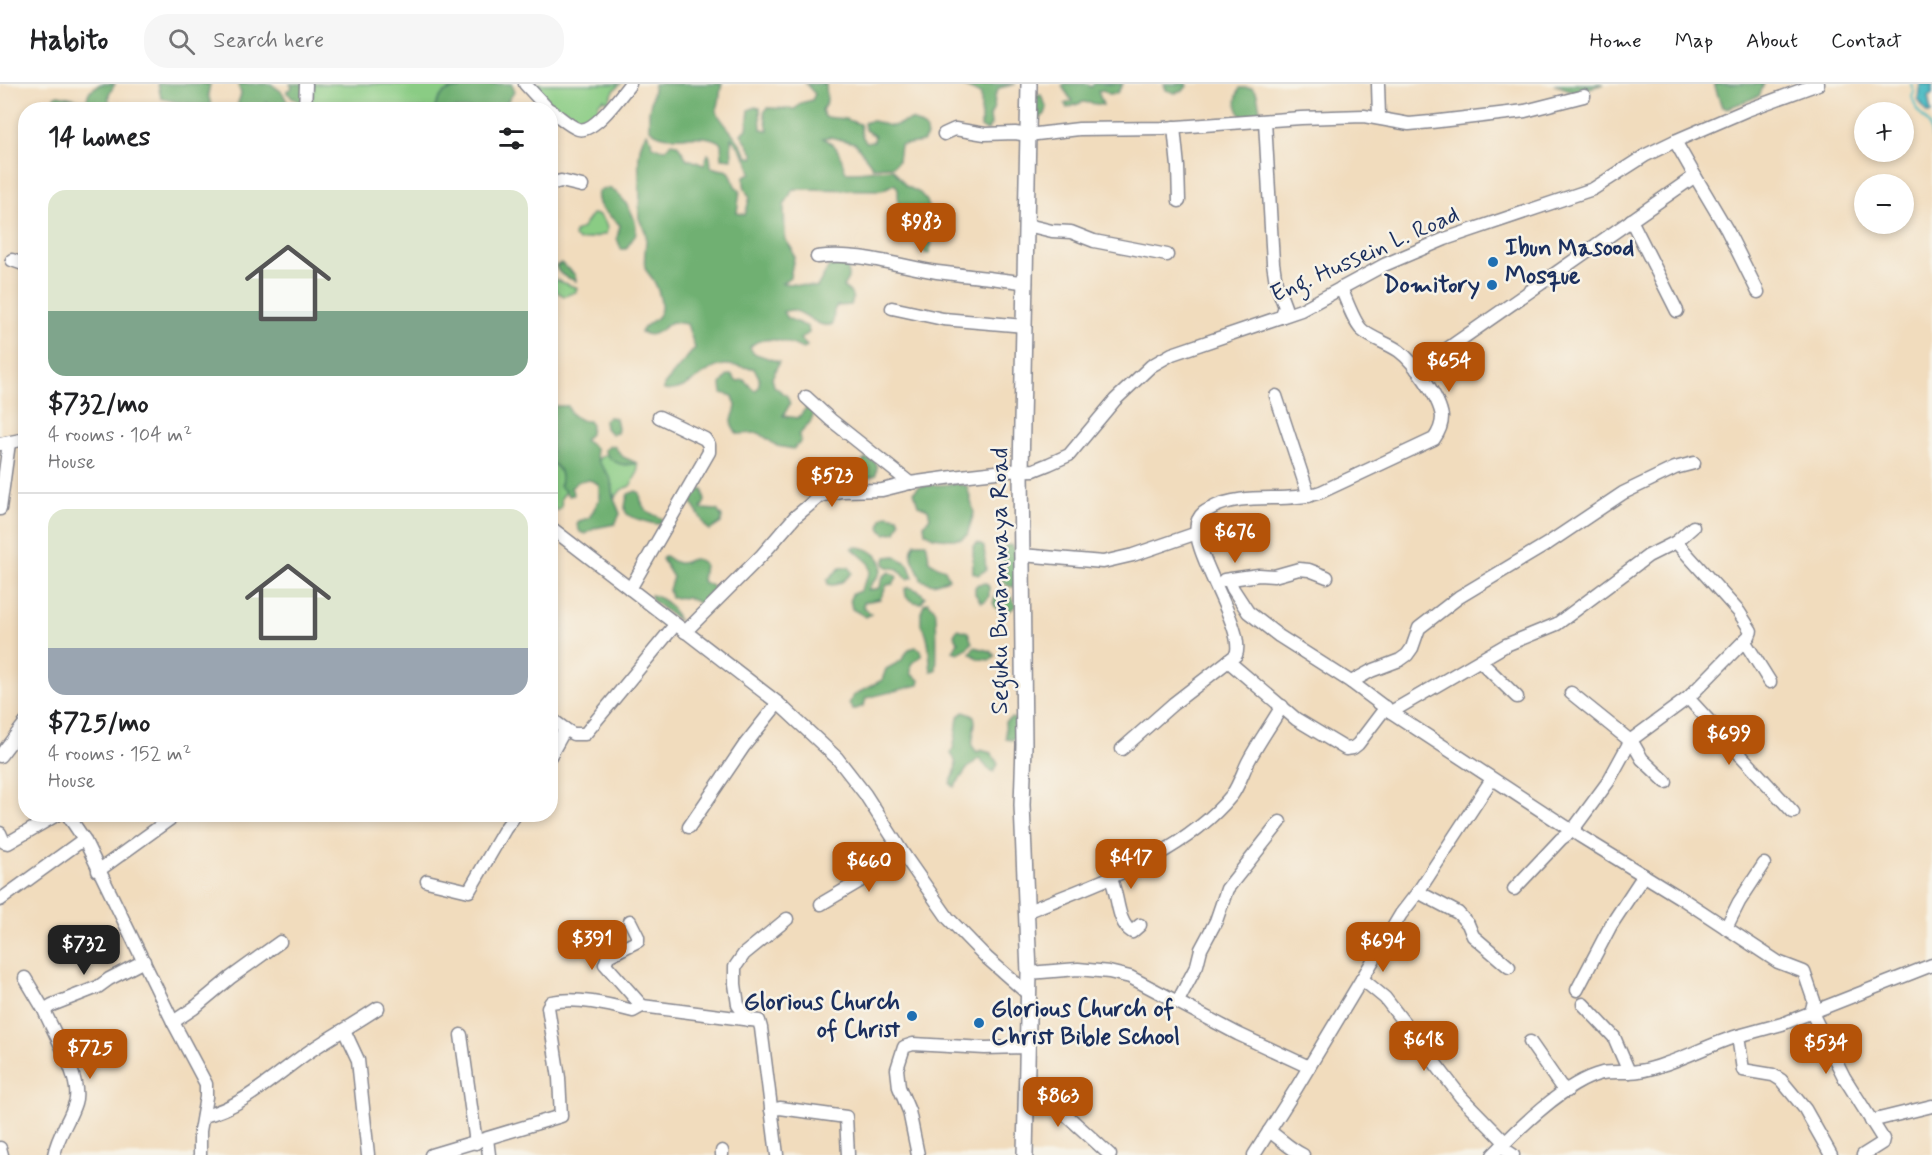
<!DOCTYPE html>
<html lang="en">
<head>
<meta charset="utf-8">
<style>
	:root { --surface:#fff; --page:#f6f6f6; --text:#202124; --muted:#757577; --line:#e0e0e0; --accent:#b45309 }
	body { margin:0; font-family:Mynerve,sans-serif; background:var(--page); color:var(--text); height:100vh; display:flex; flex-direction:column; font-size:22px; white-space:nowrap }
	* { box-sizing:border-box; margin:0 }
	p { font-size:20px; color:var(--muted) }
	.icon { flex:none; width:33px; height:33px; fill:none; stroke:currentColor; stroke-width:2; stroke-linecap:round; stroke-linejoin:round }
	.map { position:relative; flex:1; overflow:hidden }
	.side { position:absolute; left:18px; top:18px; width:540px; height:720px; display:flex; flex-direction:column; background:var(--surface); border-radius:24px; box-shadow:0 3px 9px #0003 }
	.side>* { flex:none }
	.fabs { position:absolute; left:1854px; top:18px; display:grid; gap:12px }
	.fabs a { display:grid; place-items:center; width:60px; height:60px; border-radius:50%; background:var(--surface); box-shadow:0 3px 9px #0003; font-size:30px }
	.price { position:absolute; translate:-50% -51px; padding:0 14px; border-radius:12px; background:var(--accent); color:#fff; font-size:20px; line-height:39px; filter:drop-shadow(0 2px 3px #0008) }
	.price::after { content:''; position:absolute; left:50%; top:36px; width:18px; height:14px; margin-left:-9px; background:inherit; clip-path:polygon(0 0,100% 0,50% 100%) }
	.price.on { background:#222; color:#fff }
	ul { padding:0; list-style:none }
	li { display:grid; align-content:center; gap:12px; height:318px; padding:0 30px }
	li+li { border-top:2px solid var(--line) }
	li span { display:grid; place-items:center; height:186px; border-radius:18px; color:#555 }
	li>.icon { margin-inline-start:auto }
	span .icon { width:108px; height:108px; fill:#fffc; stroke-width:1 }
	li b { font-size:26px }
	h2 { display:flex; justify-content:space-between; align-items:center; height:72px; padding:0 30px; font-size:26px }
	header { display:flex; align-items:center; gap:36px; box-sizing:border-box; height:84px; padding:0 30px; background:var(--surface); border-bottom:2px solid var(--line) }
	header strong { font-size:28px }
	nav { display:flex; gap:33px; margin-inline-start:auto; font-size:21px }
	.search { width:420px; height:54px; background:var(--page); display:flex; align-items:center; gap:15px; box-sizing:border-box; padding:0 21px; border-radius:24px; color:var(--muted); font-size:22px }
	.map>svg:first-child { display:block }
	.green { fill:#8acc84; stroke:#527e71; stroke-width:1.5 }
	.forest { fill:#6fb072; stroke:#457068; stroke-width:1.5 }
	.water { fill:#4dbbc2; stroke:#347590; stroke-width:1.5 }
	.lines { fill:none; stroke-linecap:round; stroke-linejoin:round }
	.stream { stroke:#4dbbc2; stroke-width:2 }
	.minor-casing { stroke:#86868e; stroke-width:15 }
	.major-casing { stroke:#86868e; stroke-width:18 }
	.minor { stroke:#fff; stroke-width:12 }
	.major { stroke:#fff; stroke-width:15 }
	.poi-dot { fill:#1f6fb2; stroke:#f7f3e8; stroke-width:2 }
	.labels { text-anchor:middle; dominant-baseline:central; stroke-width:5; stroke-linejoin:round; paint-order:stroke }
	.poi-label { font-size:24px; font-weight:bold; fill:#1b2f5e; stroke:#f7f3e8; text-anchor:start }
	.street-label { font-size:24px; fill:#1b2f5e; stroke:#f7f3e8 }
</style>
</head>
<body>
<header>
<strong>Habito</strong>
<div class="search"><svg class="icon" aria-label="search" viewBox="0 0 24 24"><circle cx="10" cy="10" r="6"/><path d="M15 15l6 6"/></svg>Search here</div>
<nav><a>Home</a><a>Map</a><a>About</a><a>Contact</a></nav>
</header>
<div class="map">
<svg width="1932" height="1071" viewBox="0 0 1932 1071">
	<rect width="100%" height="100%" fill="#f7f3e8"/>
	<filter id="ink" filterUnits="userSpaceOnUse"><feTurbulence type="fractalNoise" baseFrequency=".0167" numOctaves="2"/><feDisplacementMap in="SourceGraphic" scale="12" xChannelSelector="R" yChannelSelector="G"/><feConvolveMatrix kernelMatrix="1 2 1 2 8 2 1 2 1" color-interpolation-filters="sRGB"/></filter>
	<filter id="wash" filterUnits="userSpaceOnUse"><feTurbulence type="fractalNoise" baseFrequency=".008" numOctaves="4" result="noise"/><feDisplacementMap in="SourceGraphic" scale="24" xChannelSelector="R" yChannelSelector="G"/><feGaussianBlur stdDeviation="1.35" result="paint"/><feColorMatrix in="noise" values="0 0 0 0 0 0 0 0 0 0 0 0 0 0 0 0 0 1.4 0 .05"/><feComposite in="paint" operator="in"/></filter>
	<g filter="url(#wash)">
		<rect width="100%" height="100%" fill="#f1dcbd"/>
		<g class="green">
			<path d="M314,0H461L460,5C447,5 440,10 435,23L436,25L311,26Z"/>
			<path d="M530,0H621L615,5L608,18L604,15L599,19L597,28C591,30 586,35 580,37C568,41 539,8 530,0Z"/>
			<path d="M592,130L599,131C604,136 609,142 606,150L579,157L574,153L575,148L582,144Z"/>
			<polygon points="554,195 577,204 576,208 564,212 557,208 552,198"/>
			<path d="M606,370C617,380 622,383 637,379L638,388L630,402L621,406L615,414L612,407V399L601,385L598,375Z"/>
			<path d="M550,379C561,383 562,391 560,402L566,407L561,414C562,420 562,424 556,427L551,418Z"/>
		</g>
		<g class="forest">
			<path d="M101,0H115L109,10V20L102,25H73L53,20L54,13L58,11L87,17C88,5 91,6 101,0Z"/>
			<path d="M158,0H210L208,10L211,21C198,23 174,18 161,14Z"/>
			<polygon points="238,0 271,0 282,8 291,25 275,25 266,18 260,25 236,25 241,10"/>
			<polygon points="290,0 314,0 308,19 300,19 287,9 287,6 290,6 292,3"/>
			<path d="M461,0H512L515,7L502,25H436L435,23C440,10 446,5 460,5Z"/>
			<path d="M654,0H722C719,9 721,18 716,27C725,44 740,54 747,72L753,74L754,71L741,50L747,45L749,26L755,23L760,24L761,45L768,46L764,28L768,24L795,25L801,19L812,16L815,10L806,0H826L827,18L822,26L825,33L845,35L860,40L862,52L866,58L874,57L875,52L865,46L864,39C874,33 882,42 892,42C898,41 905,37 912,36L925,44L927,52L923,58L900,61L898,77L893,82L873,83L855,59L830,53L823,54C841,63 839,71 846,88C862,89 877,85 893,85L906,102L920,109L927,117L935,144L929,170L925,169C915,154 928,149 902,150L899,141L898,104L894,100L882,106L793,105L784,122L785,155L792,165L794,173L790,193L782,199L817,203L829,182L841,181L848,185V194L843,203C851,208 855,212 851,221L837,222L834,226L833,240C817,246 807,228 792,226C789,226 786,227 783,228L787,234L808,243L809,249L800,255L807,262L803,265C789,258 763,249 750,263L753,269L779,278L772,294L774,302L787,312L790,320L783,332L798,334L807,323L814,329L811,337L799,351L801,358L793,365L777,362L759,349L738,350C725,338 735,334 736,322C736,320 733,314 733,312L722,309L721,300L728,291H732L736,297L744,296L755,307C762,299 760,292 753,284C744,284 733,280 724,281C701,284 688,310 664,306V301L695,264L687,240L672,238C661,244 655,256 641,248C646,238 659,237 661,225C662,216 657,201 652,194C649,190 646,188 645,183C643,172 647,161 646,150C645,144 640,140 639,134C638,128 640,122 640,116C640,98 634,62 647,49L651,55L652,62L660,65H666L671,59L677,60L687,75C694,76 699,80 704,81L708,70L710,72L711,83C731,90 727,79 735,102L740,106L737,129L745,131L750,113C744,106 743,100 744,92L751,89C749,76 740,63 731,54L732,75L722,74L721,59C699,44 666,63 649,44V28Z"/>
			<path d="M959,0H1016L999,4L995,13L994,23L990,32L991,41L987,47L981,43V11C974,5 966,5 959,0Z"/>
			<polygon points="1064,0 1087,0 1091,3 1094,0 1123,0 1117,9 1109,10 1103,6 1098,7 1103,21 1083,18 1067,24 1065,20 1072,17 1062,2"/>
			<polygon points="1164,0 1186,0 1187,2 1183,7 1175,9 1166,6"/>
			<polygon points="1554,0 1604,0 1575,8"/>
			<polygon points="1714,0 1764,0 1759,12 1728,24 1722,23"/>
			<path d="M1240,4H1252L1257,10L1261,31L1244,34C1235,26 1234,15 1240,4Z"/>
			<polygon points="1041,11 1047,24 1045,30 1038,36 1034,34 1036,12"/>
			<path d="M608,104C621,108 638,133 636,148C635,154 629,159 626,165H621L617,154L620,141C609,130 595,125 598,107Z"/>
			<path d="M561,179L575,191L576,197C568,194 558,191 556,182Z"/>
			<path d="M555,322H568C570,332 579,337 589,337L591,341L590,350L584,356L595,364C596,379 603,382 610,393C612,398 611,402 612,407C613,415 618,423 620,430L615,440L595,444L586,450L580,448L577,441L579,437L589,434L599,416V401C590,393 578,395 571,404L574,411L569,412L560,402C562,391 561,383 551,379V324Z"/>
			<polygon points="609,333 616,334 618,345 617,349 612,350 605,344 604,336"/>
			<path d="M610,362H614L623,373L637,379C622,383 611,380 604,366Z"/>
			<polygon points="867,374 875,378 877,382 876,391 864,395 857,388 864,376"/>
			<polygon points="956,400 967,402 974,429 967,451 961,455 949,455 933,453 925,448 924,441 930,433 928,425 918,421 914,408 919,402"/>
			<path d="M696,405L703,406L705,417L701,425L717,426L722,433L721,439L710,446L705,442C701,430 690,424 690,409Z"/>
			<path d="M636,407L640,409C641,427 648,428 663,435L664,439C655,441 652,439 644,437C626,431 621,432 628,410Z"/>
			<polygon points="887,431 898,433 900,438 896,448 885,450 880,444 882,434"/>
			<path d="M915,459H926C932,477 922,477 945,485L949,495L933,500L921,496C919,482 905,473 915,459Z"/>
			<path d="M978,459L984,463L986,486L978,491L973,489C972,485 974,469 973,462Z"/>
			<path d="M1011,461C1021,473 1018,489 1013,503C1005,502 1001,497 1000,489L1005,488V484L1001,475L1004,462Z"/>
			<path d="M856,463C868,463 887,474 880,489C877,494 871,500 868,506L880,504C881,495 882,492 890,488L897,493L893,500L887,501L880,515L864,518L863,522L871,530L866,533L852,525L850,515L852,510L860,507L870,488L869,479L852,464Z"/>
			<path d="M665,472C669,474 675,479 679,479C688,480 692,469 704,480L702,497L712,502L715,508L711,514L700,520C691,513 682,513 671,514L669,506L673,493L662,475Z"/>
			<polygon points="895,472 908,480 913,493 907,495 898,485 888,483 884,480 886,473"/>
			<path d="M849,483L852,489C846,495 837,504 828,500L827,496L840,484Z"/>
			<polygon points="986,499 989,503 989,513 985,517 981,518 975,510 975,503 978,500"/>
			<polygon points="909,503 919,507 925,513 921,519 914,518 906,512 905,505"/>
			<path d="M996,508C1009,508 1012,510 1016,522C1006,531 999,531 993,519Z"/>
			<path d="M651,511C667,515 672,523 679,537L652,516Z"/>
			<path d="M928,518C930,521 934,523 935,526C937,529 937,580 936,586L931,587C929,575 930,548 921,541V528L924,520Z"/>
			<polygon points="958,545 968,548 972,559 967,564 958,569 953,567 958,558 954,550"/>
			<polygon points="916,563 921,566 921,572 911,580 911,590 920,596 919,601 866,614 864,622 853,626 849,620 854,611 882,596 886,585 901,577 909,565"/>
			<polygon points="974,563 990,567 995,572 990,576 979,575 970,569"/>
			<path d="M964,628L974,632L975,638L972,662L977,668L981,666L991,669L998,680L994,688L988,685L979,674L967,685L954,703L950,699C956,689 959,679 951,670C956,659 956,645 958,633Z"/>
			<polygon points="1011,634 1019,636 1018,652 1012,656 1006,655 1005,638"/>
		</g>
		<polygon class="water" points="1920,0 1932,0 1932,10 1928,13 1931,29 1927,29 1918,15"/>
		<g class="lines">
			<polyline class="stream" points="1911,0 1914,8 1912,13 1917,26 1929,40 1932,55"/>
		</g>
	</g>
	<g filter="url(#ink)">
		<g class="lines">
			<defs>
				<g id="minor">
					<polyline points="525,0 549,26"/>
					<polyline points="1378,0 1379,33"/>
					<polyline points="305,26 306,0"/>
					<path d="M550,26C559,32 569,42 578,45C594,50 621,11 630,0"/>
					<polyline points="1265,37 1273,179 1276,199 1285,223 1281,233"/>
					<polyline points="1174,43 1178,83 1179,117"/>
					<polyline points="944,50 955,45 985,50 1015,49 1028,51 1079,45 1163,44 1301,34 1364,32 1409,40 1431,38 1525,27 1584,12"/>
					<polyline points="1695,92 1727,146 1758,208"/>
					<polyline points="550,100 561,97 582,102"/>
					<polyline points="1631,136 1677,227"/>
					<polyline points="1027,141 1052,147 1071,148 1094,157 1167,171"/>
					<path d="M817,173C857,167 898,182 937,188C967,192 996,194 1026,199"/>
					<polyline points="12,176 26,181"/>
					<polyline points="892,224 943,235 1025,242"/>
					<polyline points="1417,286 1695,92 1675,57"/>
					<polyline points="1276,312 1309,412"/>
					<polyline points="806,313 831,336 910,399"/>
					<polyline points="0,360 26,355"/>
					<polyline points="0,425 9,359"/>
					<polyline points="550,443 778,619 837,674 865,710 904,771 948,834 987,874 1028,910"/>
					<polyline points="1022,471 1103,478 1133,471 1197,449"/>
					<polyline points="1224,496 1259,491 1274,492 1299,485 1309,486 1327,493"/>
					<polyline points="1229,496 1233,505 1248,528 1279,552 1351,598 1391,628 1580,752 1684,816 1778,878 1804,888 1814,917 1811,929"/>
					<polyline points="630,505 709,368 709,361 705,355 659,333"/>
					<polyline points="685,548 762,471 795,433 820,412 841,407 882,406 910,399 961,392 1005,387 1034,386 1049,380 1069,371 1115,316 1132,300 1151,282 1172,270 1301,226 1384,181 1445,155 1593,105 1646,71 1675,57 1747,26 1818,0"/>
					<polyline points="1745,558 1770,598"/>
					<polyline points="1228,577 1296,635 1346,665 1353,664 1358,660 1386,623"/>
					<polyline points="1480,577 1517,613"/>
					<polyline points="1351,598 1371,587 1400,576 1407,571 1412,564 1419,544 1459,513 1547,460 1623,409 1675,384 1694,379"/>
					<polyline points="1571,609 1628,655 1631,656 1688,614 1749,552 1751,547 1739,528 1676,458"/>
					<polyline points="1688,614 1793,728"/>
					<polyline points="1391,628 1506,561 1557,540 1648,472 1676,458 1693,443"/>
					<polyline points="550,634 565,645"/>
					<path d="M1122,665L1173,620L1236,571C1247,544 1186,462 1198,436C1201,429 1206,427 1212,424C1244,407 1288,420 1321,408L1434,355C1439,348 1442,341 1442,333C1440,314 1414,278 1399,267C1388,259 1372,255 1362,246C1354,239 1346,215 1341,204"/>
					<polyline points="0,672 26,638"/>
					<polyline points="550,672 565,645 573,650 585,650 675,541"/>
					<polyline points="67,730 84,755 173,938 206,1000 206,1013 200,1047 200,1071"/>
					<polyline points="689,743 744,662 778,619"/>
					<polyline points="0,749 4,758 8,759 58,730"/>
					<polyline points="98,787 177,730"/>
					<path d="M1110,793C1119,810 1116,838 1132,848L1140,841"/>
					<polyline points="427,797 469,807 505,745 516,730"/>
					<polyline points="1514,805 1561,755 1572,747 1608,698 1631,656 1642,675 1666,698"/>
					<polyline points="1418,808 1458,829 1468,840 1473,852 1509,883"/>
					<polyline points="0,816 84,755"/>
					<polyline points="821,820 904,771"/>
					<path d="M1026,828C1098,798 1181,773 1232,711C1239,701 1243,688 1248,678C1258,659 1271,641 1282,622"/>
					<polyline points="630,837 638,853 638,857 608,872 605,880 642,922"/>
					<polyline points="1726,844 1739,818 1764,780"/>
					<polyline points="1029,889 1078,885 1109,888 1130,893 1238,950 1309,983"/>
					<polyline points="25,894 44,926 52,921 98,903 109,895 144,877"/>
					<polyline points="1362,895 1385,914 1461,1013 1505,1058"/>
					<polyline points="1577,906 1611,841 1644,791"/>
					<polyline points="1178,917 1197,881 1201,865 1216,837 1227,805 1280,738"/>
					<polyline points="1583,920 1614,953 1629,988"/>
					<path d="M44,926C53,948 83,996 75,1019C69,1038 58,1050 54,1071"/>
					<polyline points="1812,929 1844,993 1883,1055 1882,1059 1863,1071"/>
					<polyline points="749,936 738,921 735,900 735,883 744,870 787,835"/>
					<polyline points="173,938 194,924 230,894 280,858"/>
					<polyline points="344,946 358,976 368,1071"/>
					<polyline points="461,951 476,1059"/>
					<polyline points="1530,958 1560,1001 1567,1007"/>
					<polyline points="1027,995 1110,1071"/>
					<polyline points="771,1026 780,1024 846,1033 848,1071"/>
					<path d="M203,1032C244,1023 276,990 310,967C332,952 356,939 378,924"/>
					<polyline points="1871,1037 1932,1022"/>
					<path d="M1269,1047C1281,1055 1290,1065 1303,1071"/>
					<polyline points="487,1055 489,1071"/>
					<polyline points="1501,1063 1513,1071"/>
					<polyline points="0,1064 2,1071"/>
					<path d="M431,1071L561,1032L559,994L548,923L551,918C577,913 607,920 633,927L642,922L759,937L761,944L777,1071"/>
					<polyline points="722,1071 722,1067"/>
					<polyline points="918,1071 909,1027 899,1003 897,985 904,963 913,960 985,964 1027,963"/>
					<polyline points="1254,1071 1297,1003 1401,830 1418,808 1492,695"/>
					<path d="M1493,1071C1519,1044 1565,998 1602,989C1614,987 1627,989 1639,987C1647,986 1657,983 1665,980C1690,972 1713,959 1738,952"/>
					<polyline points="1831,1071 1805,1025 1781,996 1773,991 1743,986 1738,952 1782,940 1932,881"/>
				</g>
				<polyline id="major" points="1025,1071 1029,889 1022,721 1024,661 1021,387 1029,0"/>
			</defs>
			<use href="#minor" class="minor-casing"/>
			<use href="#major" class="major-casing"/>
			<use href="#minor" class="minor"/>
			<use href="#major" class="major"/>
		</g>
	</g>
	<g class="poi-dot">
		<circle cx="1493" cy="178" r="6"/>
		<circle cx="1492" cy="201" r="6"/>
		<circle cx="912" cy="932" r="6"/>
		<circle cx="979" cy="939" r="6"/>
	</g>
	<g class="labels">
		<g class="poi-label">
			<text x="1505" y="164">Ibun Masood<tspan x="1505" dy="28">Mosque</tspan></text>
			<text x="1480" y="201" text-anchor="end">Domitory</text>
			<text x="900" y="918" text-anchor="end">Glorious Church<tspan x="900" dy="28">of Christ</tspan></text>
			<text x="991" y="925">Glorious Church of<tspan x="991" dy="28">Christ Bible School</tspan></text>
		</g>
		<g class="street-label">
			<text transform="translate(1365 171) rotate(-24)">Eng. Hussein L. Road</text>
			<text transform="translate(1000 497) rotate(-90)">Seguku Bunamwaya Road</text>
		</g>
	</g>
</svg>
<div class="fabs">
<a>+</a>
<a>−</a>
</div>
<b class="price" style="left:921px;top:170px">$983</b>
<b class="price" style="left:1449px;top:309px">$654</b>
<b class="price" style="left:832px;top:424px">$523</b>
<b class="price" style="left:1235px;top:480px">$676</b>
<b class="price" style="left:1729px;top:682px">$699</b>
<b class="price" style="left:1131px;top:806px">$417</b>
<b class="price" style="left:869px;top:809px">$660</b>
<b class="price" style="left:592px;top:887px">$391</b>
<b class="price" style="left:1383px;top:889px">$694</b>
<b class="price on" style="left:84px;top:892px">$732</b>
<b class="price" style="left:1424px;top:988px">$618</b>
<b class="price" style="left:1826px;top:991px">$534</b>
<b class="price" style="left:90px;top:996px">$725</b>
<b class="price" style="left:1058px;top:1044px">$863</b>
<section class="side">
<h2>14 homes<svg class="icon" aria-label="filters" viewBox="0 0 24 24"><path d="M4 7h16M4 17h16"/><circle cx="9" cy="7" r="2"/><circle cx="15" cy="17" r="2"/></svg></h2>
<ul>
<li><span style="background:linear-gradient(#dfe7d0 65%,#7fa58c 0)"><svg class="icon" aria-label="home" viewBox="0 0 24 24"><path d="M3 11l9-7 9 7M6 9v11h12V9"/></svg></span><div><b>$732/mo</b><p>4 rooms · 104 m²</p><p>House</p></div></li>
<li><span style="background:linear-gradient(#dfe7d0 75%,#9aa5b1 0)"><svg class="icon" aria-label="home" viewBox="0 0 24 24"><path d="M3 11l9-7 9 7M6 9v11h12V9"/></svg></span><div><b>$725/mo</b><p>4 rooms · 152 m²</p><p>House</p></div></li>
</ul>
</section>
</div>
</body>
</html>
